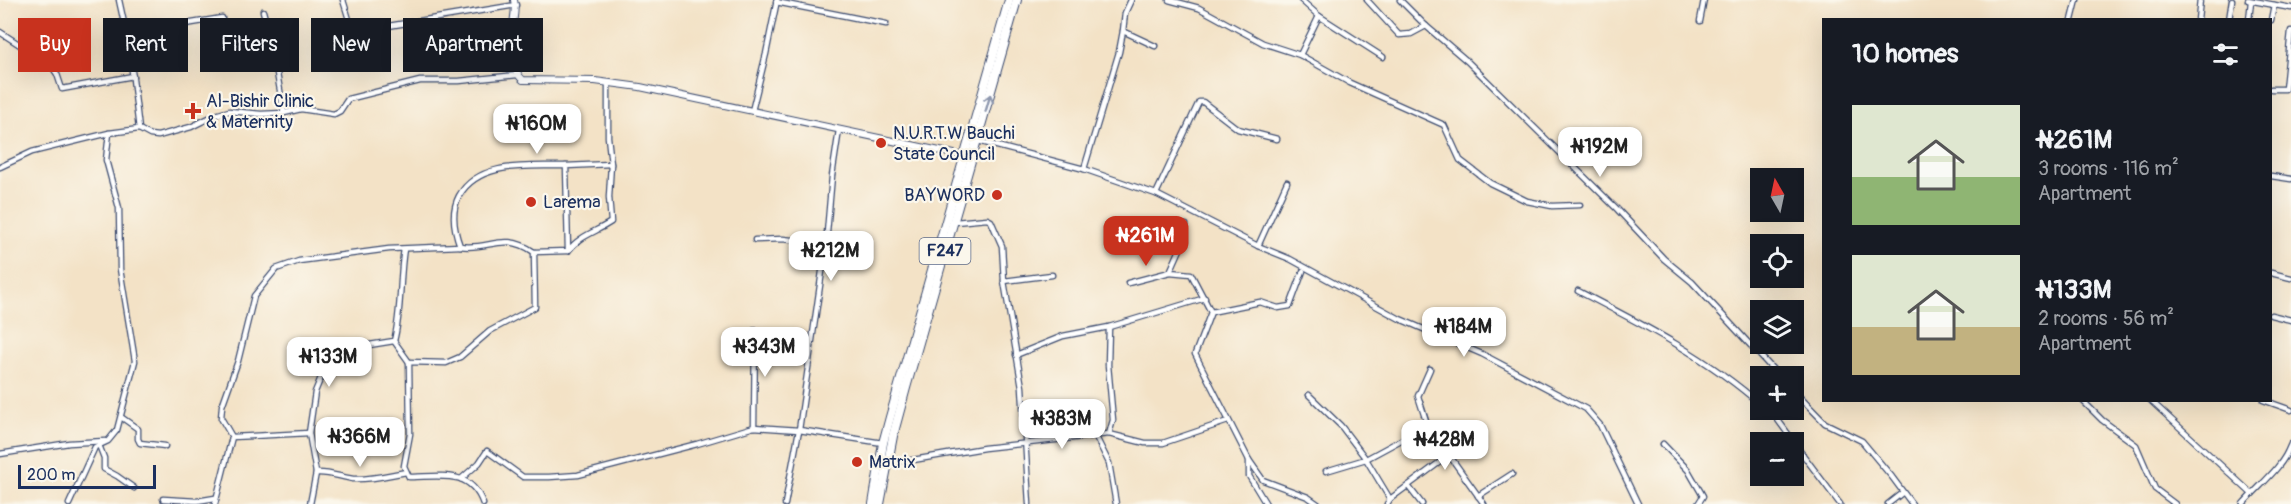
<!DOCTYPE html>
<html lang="en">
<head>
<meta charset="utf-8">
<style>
	:root { --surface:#171b24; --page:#242831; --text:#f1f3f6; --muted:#9ea1a6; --accent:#c8321e }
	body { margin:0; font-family:Pangolin,sans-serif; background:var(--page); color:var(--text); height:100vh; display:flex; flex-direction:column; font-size:22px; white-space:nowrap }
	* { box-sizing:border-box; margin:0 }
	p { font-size:20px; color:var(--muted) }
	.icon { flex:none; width:33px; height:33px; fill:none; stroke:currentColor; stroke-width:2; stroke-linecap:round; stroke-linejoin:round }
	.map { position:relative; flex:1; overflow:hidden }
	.drawer { position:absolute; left:1822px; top:18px; width:450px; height:384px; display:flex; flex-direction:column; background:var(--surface); border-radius:0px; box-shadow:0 6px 24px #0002 }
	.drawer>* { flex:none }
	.banner { position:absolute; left:18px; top:18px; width:570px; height:54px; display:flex; gap:12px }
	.needle { width:39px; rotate:351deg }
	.tools { position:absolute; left:1750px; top:168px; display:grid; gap:12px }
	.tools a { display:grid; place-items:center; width:54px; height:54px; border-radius:0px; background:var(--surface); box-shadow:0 6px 24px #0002; font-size:30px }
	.scale { position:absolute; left:18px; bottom:15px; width:138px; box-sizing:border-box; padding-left:6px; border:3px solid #1b2f5e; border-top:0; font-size:16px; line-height:21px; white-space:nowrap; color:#1b2f5e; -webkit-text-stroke:4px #fbf7ec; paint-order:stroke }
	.price { position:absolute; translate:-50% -51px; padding:0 14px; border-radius:12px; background:#fff; color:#222; font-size:20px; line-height:39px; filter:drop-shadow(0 2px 3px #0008) }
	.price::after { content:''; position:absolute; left:50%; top:36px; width:18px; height:14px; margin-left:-9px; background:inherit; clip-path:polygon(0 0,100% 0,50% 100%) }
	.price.current { background:var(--accent); color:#fff }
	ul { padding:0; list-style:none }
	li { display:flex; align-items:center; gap:18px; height:150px; padding:0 30px }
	li span { display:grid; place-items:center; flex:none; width:168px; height:120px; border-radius:0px; color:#555 }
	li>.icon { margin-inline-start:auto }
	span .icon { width:72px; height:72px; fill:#fffc; stroke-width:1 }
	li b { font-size:26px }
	h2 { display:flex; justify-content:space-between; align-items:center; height:72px; padding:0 30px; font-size:26px }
	.tag { padding:0 21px; border-radius:0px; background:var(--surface); box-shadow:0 6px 24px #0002; font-size:21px; line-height:54px }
	.tag.current { background:var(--accent); color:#fff }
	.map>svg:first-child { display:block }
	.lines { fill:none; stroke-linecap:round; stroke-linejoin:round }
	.minor-casing { stroke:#3b4a6e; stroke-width:7 }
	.tertiary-casing { stroke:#3b4a6e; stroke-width:8 }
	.primary-casing { stroke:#3b4a6e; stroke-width:10 }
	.minor { stroke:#fff; stroke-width:4.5 }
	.tertiary { stroke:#fff; stroke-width:6 }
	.primary { stroke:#fff; stroke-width:8 }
	.oneway { stroke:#8d97ae }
	.poi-dot { fill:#c8321e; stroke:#fbf7ec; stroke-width:2 }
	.labels { text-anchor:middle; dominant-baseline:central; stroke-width:4.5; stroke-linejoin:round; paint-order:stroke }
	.shield { fill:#fbf7ec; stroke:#5e6b89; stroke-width:1.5 }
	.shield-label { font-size:16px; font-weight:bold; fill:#1b2f5e }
	.poi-label { font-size:18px; fill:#1b2f5e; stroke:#fbf7ec; text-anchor:start }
</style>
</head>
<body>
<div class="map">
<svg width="2291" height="504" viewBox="0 0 2291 504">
	<rect width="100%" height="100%" fill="#fbf7ec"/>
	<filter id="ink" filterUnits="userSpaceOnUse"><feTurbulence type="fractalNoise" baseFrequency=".0167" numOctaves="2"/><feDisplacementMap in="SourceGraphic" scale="12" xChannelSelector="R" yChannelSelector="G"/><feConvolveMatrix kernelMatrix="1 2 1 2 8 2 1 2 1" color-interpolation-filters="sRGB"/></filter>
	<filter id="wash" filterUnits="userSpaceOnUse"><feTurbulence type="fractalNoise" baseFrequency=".008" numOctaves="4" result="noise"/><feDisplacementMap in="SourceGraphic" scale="24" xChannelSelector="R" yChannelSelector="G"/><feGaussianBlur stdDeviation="1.35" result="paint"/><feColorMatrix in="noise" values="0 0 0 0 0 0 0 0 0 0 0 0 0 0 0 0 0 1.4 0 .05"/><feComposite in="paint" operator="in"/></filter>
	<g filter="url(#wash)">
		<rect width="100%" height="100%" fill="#f3e2c6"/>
	</g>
	<g filter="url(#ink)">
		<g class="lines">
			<defs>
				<g id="minor">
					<polyline points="119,0 129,46 139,129"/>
					<polyline points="343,0 351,26 364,30 516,5"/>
					<polyline points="1131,0 1125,13 1123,31 1155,46"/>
					<polyline points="1169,0 1199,8 1263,43 1300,55 1319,16"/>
					<polyline points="1301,0 1319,16 1383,57"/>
					<polyline points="1367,0 1399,35 1411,34 1426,26"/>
					<polyline points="1400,0 1426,26 1467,61 1617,209 1664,259 1692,282 1779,376"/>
					<polyline points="2248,0 2291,8"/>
					<polyline points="776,2 886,24"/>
					<polyline points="263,11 272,45 284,113"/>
					<polyline points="2072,20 2077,0"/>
					<polyline points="2198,20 2200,0"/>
					<polyline points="2229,20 2232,0"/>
					<polyline points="2249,20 2251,1"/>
					<polyline points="2271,20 2274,5"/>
					<polyline points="1700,21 1704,0"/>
					<polyline points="0,32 51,65 57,74 62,89 133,76"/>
					<polyline points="126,34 222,18"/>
					<polyline points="1300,55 1350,83 1444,125 1460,160 1490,183 1527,201 1552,206 1580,205"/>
					<polyline points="2271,89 2285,89 2291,31"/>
					<polyline points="752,111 766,54 777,0"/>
					<polyline points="978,141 1084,169 1156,194 1199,102 1203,102 1238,129 1277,139"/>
					<polyline points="0,167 32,152 109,133 139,129 150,135 158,136 191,127 215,115 229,111 261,114 284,113 301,109 334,114 340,111 348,99 420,81 459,81 517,75"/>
					<polyline points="1084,169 1119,52 1123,31"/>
					<polyline points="2271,176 2291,179"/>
					<polyline points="1156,194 1258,246 1290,259 1400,319 1482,354 1586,409 1600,425 1638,504"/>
					<polyline points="955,222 987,219 991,221 1002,246 1004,281 1022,387 1029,504"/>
					<polyline points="1186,225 1182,245 1170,272 1191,274 1211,312 1195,354 1249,460 1249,476 1266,504"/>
					<polyline points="755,240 783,239 826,244"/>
					<polyline points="1258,246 1287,182"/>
					<path d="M404,249C399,280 402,310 394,341L409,362"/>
					<path d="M568,251C579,236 596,232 611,222L609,197L611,164"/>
					<path d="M534,252C503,231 489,251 460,246C454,230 451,211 459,196C479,160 531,167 566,166"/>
					<polyline points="2271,273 2291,278"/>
					<polyline points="1004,281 1052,275"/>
					<polyline points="1128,283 1170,272"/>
					<path d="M1578,291C1642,324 1707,357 1761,405"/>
					<polyline points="1211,312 1260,302 1278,308 1290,306 1303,271"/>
					<polyline points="2271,315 2291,320"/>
					<polyline points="1016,355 1063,336 1109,327 1205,298"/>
					<polyline points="1794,391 1825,423 1862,441 1892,477 1912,504"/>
					<polyline points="1309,395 1341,426 1366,459 1390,499 1387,504"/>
					<polyline points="2082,400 2102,420 2136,445 2155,489 2175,504"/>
					<polyline points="2150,400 2252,494"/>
					<polyline points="2263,400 2291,410"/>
					<polyline points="1767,410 1775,416 1794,442"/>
					<polyline points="121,417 138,429 138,439 140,443 165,446"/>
					<polyline points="1427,424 1484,504"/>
					<polyline points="754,427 755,330"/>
					<polyline points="1109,434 1113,420 1108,365 1109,327"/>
					<polyline points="1095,435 1109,463 1116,504"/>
					<polyline points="232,437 309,433"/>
					<polyline points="1794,443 1840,504"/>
					<polyline points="1663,444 1688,470 1703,496 1698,504"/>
					<polyline points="99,445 104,458 104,469 117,476 134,488"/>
					<polyline points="0,454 69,443 105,441"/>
					<polyline points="1249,460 1263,480 1308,497 1318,504"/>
					<polyline points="888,462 913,460 984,448 1109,434 1145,443 1163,443 1228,421"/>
					<polyline points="1326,471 1366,459 1414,433 1427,424 1418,396 1430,369"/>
					<path d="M316,473C329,472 340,477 353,479C371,480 389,475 406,472"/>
					<polyline points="461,479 479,463 487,451 523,477 549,477 578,475 697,444 754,427 799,430 826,244 832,176 839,130"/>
					<polyline points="1408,486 1422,504"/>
					<polyline points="1478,496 1512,474"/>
					<polyline points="163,499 197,501 215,498"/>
					<polyline points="1390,499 1448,456"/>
					<polyline points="69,504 95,447 108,441 117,430 135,361 120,269 119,208 106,160 109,133"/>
					<polyline points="215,504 232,437 221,418 222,406 238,361 254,296 276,269 299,261 389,249 460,246"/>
					<polyline points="310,504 316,473 309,433 315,392 324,370 335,357 357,347 394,341"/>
					<path d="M483,504C471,470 443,476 413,477H409L404,466L410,434L409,362L446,363L460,357L490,331L535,307L534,252L568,251L566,166L611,164L608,137V83"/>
					<polyline points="785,504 799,430 883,443"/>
					<polyline points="1888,504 1902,493"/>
					<path d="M2243,504C2259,485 2282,469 2291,444"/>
				</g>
				<path id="tertiary" d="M514,0C516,8 514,16 513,24C512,39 510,70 523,80L595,81L640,87L968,157"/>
				<g id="primary">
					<polyline points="873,504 883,443 890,417 1009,0"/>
					<polyline points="880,504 893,436 906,388 1017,0"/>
				</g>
			</defs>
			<use href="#minor" class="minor-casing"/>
			<use href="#tertiary" class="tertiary-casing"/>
			<use href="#primary" class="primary-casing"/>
			<use href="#minor" class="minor"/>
			<use href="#tertiary" class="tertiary"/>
			<use href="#primary" class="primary"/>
		</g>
		<defs><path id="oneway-shaft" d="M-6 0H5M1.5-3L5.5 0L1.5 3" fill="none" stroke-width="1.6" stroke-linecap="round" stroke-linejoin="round" transform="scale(1.5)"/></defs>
		<use class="oneway" href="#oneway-shaft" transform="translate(988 103) rotate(-74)"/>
	</g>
	<g class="poi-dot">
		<path d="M190 102h6v6h6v6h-6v6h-6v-6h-6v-6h6z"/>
		<circle cx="881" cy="143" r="6"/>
		<circle cx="997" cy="195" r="6"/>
		<circle cx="531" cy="202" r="6"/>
		<circle cx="857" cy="462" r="6"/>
	</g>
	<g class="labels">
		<rect class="shield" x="919.5" y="238" width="51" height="26" rx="4.5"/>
		<g class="shield-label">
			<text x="945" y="251">F247</text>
		</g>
		<g class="poi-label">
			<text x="206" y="101">Al-Bishir Clinic<tspan x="206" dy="21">&amp; Maternity</tspan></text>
			<text x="893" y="133">N.U.R.T.W Bauchi<tspan x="893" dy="21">State Council</tspan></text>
			<text x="985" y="195" text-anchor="end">BAYWORD</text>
			<text x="543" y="202">Larema</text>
			<text x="869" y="462">Matrix</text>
		</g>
	</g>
</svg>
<div class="tools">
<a><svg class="needle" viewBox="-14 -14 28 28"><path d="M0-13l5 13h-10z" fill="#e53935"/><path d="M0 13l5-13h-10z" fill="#9ea1a6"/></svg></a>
<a><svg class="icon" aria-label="locate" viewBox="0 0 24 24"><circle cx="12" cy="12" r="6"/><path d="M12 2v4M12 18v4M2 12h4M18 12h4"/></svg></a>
<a><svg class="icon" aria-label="layers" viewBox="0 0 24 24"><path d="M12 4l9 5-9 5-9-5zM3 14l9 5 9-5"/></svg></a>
<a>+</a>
<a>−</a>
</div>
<div class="scale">200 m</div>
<b class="price" style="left:537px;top:155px">₦160M</b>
<b class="price" style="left:1600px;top:178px">₦192M</b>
<b class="price current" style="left:1146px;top:267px">₦261M</b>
<b class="price" style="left:831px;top:282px">₦212M</b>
<b class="price" style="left:1464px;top:358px">₦184M</b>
<b class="price" style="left:765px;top:378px">₦343M</b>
<b class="price" style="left:329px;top:388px">₦133M</b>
<b class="price" style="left:1062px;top:450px">₦383M</b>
<b class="price" style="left:360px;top:468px">₦366M</b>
<b class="price" style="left:1445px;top:471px">₦428M</b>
<div class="banner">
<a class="tag current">Buy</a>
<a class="tag">Rent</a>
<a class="tag">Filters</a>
<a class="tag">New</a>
<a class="tag">Apartment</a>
</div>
<section class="drawer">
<h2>10 homes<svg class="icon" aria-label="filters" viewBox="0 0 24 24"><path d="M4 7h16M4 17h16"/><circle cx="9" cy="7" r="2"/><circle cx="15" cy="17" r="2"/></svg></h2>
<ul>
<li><span style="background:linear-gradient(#dfe7d0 60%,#8fb573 0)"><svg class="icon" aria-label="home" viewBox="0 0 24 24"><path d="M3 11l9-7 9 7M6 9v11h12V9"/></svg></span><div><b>₦261M</b><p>3 rooms · 116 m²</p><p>Apartment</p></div></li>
<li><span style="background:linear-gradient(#dfe7d0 60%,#c2b280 0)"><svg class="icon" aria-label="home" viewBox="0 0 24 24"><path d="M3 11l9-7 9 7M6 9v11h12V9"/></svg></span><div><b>₦133M</b><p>2 rooms · 56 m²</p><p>Apartment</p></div></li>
</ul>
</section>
</div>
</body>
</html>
